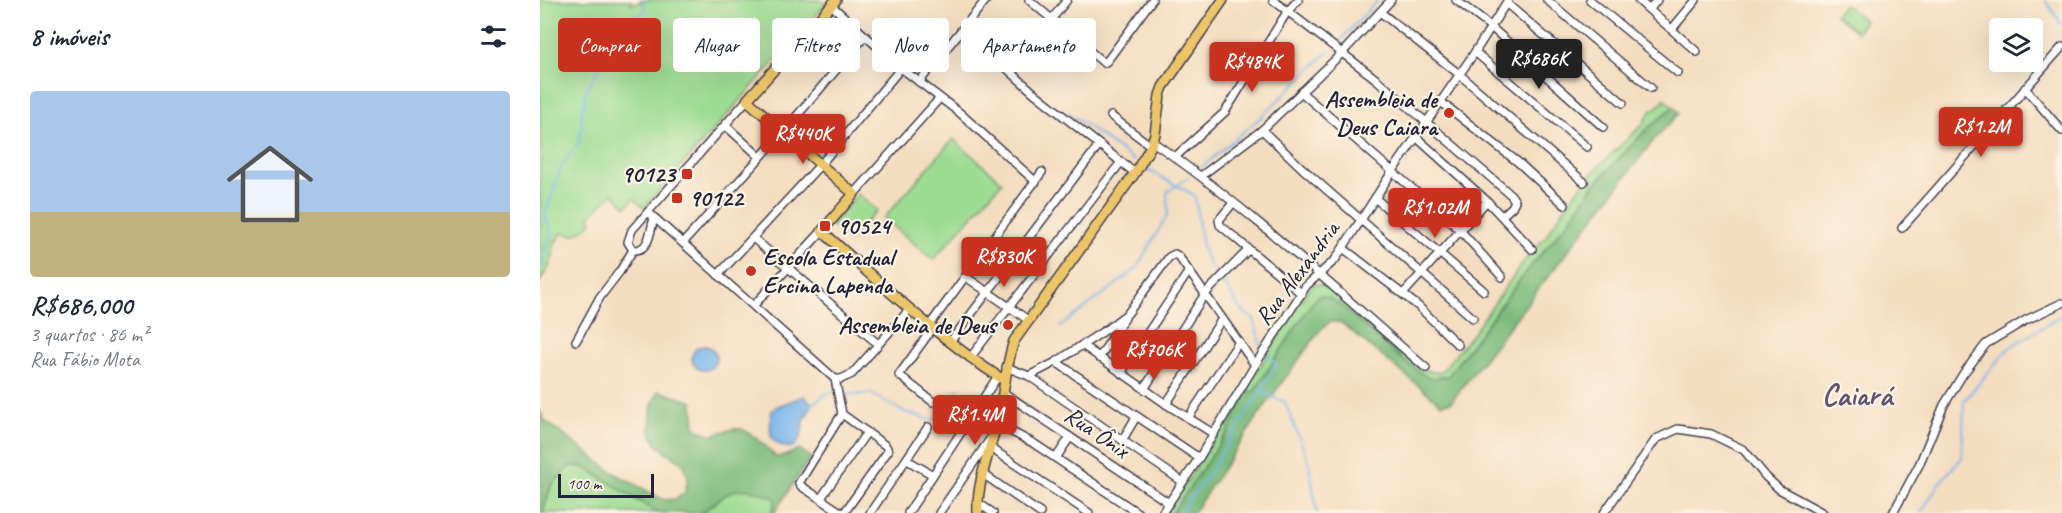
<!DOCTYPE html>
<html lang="pt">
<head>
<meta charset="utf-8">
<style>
	:root { --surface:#fff; --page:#f2f2f3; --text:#1f2937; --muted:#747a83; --accent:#c8321e }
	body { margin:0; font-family:Caveat,sans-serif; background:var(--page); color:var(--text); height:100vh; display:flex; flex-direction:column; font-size:22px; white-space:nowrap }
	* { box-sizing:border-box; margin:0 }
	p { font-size:20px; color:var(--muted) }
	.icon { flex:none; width:33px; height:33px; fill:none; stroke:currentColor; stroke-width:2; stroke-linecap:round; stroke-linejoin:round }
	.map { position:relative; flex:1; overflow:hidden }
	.sheet { display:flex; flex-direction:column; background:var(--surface); width:540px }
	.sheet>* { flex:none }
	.hud { position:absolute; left:18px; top:18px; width:570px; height:54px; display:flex; gap:12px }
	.tools { position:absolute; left:1449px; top:18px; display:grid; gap:12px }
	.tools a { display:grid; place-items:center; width:54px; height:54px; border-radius:6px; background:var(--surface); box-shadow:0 6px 24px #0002; font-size:30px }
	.scale { position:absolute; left:18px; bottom:15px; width:96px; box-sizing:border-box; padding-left:6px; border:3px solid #22223b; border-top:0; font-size:16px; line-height:21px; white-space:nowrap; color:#22223b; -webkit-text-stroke:4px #fcf5e5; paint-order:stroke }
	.price { position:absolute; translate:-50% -51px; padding:0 14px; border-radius:6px; background:var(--accent); color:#fff; font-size:20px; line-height:39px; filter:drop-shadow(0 2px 3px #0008) }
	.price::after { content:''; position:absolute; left:50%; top:36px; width:18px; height:14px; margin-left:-9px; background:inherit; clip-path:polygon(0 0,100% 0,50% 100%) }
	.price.selected { background:#222; color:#fff }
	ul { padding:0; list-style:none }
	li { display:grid; align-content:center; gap:12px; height:318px; padding:0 30px }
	li span { display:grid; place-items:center; height:186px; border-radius:6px; color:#555 }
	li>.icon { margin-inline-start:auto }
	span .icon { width:108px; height:108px; fill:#fffc; stroke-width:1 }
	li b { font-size:26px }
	h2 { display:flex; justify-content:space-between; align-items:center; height:72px; padding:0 30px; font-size:26px }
	.pill { padding:0 21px; border-radius:6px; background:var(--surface); box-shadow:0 6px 24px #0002; font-size:21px; line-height:54px }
	.pill.selected { background:var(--accent); color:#fff }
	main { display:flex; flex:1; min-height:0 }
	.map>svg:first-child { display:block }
	.green { fill:#9cdc92; stroke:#5f7f66; stroke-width:1.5 }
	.forest { fill:#7dbc7c; stroke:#506f5c; stroke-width:1.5 }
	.water { fill:#7bb6ec; stroke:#4e6c94; stroke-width:1.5 }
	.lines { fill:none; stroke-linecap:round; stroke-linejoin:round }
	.stream { stroke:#7bb6ec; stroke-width:2 }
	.minor-casing { stroke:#423e4f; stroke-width:10 }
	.major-casing { stroke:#423e4f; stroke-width:12 }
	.minor { stroke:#fff; stroke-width:7 }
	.major { stroke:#ecc569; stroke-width:9 }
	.poi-dot { fill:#c8321e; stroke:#fcf5e5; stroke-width:2 }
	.labels { text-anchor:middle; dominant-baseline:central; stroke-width:4.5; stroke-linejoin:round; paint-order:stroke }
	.poi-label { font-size:24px; font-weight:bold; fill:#22223b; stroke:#fcf5e5; text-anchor:end }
	.street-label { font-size:24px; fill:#22223b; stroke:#fcf5e5 }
	.district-label { font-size:30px; font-weight:bold; fill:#5e5371; stroke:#fcf5e5 }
</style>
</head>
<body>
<main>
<section class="sheet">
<h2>8 imóveis<svg class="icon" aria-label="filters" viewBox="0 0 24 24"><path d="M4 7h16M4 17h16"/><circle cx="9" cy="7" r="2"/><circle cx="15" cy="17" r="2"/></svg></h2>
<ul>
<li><span style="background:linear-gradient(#a9c7e8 65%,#c2b280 0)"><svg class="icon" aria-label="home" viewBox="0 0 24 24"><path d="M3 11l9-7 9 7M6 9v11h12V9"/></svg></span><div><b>R$686,000</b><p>3 quartos · 86 m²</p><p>Rua Fábio Mota</p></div></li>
</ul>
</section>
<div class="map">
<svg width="1522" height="513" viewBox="0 0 1522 513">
	<rect width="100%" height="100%" fill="#fcf5e5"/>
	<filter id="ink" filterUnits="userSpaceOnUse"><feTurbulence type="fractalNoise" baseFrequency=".0167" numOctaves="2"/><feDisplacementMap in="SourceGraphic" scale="12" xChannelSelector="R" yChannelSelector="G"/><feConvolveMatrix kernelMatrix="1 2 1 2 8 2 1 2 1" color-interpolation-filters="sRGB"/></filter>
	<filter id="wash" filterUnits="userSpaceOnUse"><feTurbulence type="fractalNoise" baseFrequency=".008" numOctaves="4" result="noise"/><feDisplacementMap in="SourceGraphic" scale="24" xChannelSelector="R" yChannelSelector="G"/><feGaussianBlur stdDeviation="1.35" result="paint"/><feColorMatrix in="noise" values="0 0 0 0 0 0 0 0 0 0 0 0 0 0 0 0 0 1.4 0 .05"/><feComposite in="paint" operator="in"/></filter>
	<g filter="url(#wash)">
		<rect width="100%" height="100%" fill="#f4ddbf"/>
		<g class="green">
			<path d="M0,0H91V3H101L100,0H281L286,4L104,208L94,198L86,207L73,193L50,216L52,222C48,227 40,232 34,235L22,233L14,244L13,256L9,267L0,281Z"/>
			<polygon points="1304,4 1325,21 1317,32 1295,15"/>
			<path d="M1124,99L1133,107L1104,132L1054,185L1030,220L985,273L908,376L893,378L886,377L873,367L802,306L771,304L714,391L702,400L687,433L632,513H626C676,441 720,365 767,291L774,284L785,285L882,369L897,373L902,371L934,332L985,260L1004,239L1035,193L1054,171L1103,124L1110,112L1122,103Z"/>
			<polygon points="413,139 462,182 393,260 344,218"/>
			<polygon points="318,194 337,210 310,241 291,225"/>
			<polygon points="29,466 44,467 118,512 130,513 3,513 11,485"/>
			<polygon points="195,489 214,489 236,499 231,513 162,513 179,499"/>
		</g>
		<g class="forest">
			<path d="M1133,107L1139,113L1113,141L911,402L901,404L800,322H790L781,329L727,403L653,513H632L687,433L707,392L714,391L771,304L780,295C795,298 804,308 815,318C830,331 874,373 889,377C895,379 902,378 908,376L985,273L1030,220L1054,185L1104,132Z"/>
			<path d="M119,391L153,402L155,429L172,435L193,429H202L217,438L236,457L247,455L259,449L271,457L234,513H231L236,499C199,482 192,488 162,513H118L44,467L30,466L11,486L3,513H0V411L4,420L74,473L124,500L136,499L145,492L148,478L144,465L116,444L110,430L112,404Z"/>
		</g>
		<g class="water">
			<circle cx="164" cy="358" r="12"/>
			<path d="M264,396L272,404C270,410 266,415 264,421C262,429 262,436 257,443C249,453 234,444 231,435C229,427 231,419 232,411L238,406Z"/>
		</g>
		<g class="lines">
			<g class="stream">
				<polyline points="1505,0 1522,25"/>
				<polyline points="796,45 838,0"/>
				<polyline points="528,112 595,161"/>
				<polyline points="662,167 721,117 789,51"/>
				<path d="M606,169L654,195C663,228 654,244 676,275"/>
				<polyline points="0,267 4,264 6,248 12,235 5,215 22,165 39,142 42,123 41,116 45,99 44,94 60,66 64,51 79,42 85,29 104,12 105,0"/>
				<path d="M683,283C696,297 693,307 714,319L721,348"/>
				<polyline points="520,327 596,269 628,214 627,192 649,177"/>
				<polyline points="722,392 745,402 769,463 777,513"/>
				<polyline points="270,405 286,394 294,392 315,395 330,393 362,411 393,421 419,388"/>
				<polyline points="640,513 671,470 737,365 728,355"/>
				<polyline points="1381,513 1399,483 1422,458 1424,401 1469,348 1522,315"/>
			</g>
		</g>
	</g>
	<g filter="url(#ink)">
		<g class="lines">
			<defs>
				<g id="minor">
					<polyline points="489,0 564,63 567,61 612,0"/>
					<polyline points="733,0 836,79 971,195 975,201 972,207 962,216"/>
					<polyline points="916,0 951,27 1063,127"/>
					<polyline points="1007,0 1111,88"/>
					<polyline points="1050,0 1138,73"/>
					<polyline points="1098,0 1157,52"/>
					<polyline points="966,3 1083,103"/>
					<polyline points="291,5 361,68 420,113 496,182"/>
					<polyline points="1110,9 1117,0"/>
					<polyline points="840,12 919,74 1044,182"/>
					<polyline points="511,20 527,0"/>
					<polyline points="423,29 493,92 595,173"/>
					<polyline points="1132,29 1156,0"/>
					<polyline points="935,52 1047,147"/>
					<polyline points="379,82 446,0"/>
					<polyline points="1485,88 1522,131"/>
					<polyline points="761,92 920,230 962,277"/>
					<polyline points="901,102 979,163 1025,205"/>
					<polyline points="571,116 611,146"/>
					<polyline points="185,125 220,157"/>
					<polyline points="722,130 763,169 933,318"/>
					<polyline points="876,137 947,201 992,249"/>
					<path d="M613,142C710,209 797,291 886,368"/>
					<polyline points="635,157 685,112 747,12 758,0"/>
					<polyline points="661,176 722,130 801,54 851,0"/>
					<polyline points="314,194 399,99"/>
					<polyline points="835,198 944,291"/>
					<polyline points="693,203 679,220 680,225 762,294"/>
					<polyline points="108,212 295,379 301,379 312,374 369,310"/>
					<path d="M114,218C110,231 110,251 93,250L88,242L92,230L207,100"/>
					<polyline points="1362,228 1522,47"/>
					<polyline points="213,238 338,344"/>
					<polyline points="143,243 244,131 325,36"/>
					<polyline points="803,248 878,306 918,345"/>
					<polyline points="178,275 281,164 361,68"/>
					<polyline points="426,277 488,320"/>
					<polyline points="863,294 947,201"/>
					<polyline points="214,305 282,231"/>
					<polyline points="389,326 502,172"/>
					<polyline points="392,329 359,375 393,402"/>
					<polyline points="36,341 60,297 80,271 93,250"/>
					<polyline points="410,342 559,145"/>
					<polyline points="542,345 626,404 674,434"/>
					<polyline points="430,358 581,162"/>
					<polyline points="559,358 585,318"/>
					<polyline points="516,362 659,458"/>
					<polyline points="466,367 489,376 643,482"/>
					<polyline points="581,373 649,271"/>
					<polyline points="489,376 516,362 567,329 588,313 629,257 635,254 639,257 715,365"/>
					<polyline points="295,379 302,414"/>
					<polyline points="604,389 665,294 708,250"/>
					<polyline points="464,393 629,503"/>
					<polyline points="626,404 682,319"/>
					<polyline points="302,414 346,446 348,451 304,513"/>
					<polyline points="302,414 259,483 261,486 302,513"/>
					<polyline points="648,418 699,342"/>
					<polyline points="457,424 493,443 598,513"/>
					<polyline points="583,439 596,417"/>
					<polyline points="449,447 549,513"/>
					<polyline points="516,458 530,437"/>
					<polyline points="367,460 393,475"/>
					<polyline points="443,474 500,513"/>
					<polyline points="281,498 327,432"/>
					<polyline points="438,503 453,513"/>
					<polyline points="330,513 388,427"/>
					<polyline points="368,513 458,376"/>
					<polyline points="399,513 450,439"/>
					<polyline points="622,513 659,458 715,365 766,286 795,260 852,172 935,52 968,0"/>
					<polyline points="1064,513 1116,439 1138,429 1171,434 1204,450 1226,477 1239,489 1283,513"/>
					<polyline points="1353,513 1379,465 1404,405 1423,374 1446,344 1486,320 1522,303"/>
				</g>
				<g id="major">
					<path d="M296,0L207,100L314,194L282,231C341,284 398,338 465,381"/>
					<path d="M438,513C436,486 450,449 457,423C464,396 465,368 474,341L595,173L611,146L615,134L620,95L623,87L683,0"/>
				</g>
			</defs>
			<use href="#minor" class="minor-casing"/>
			<use href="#major" class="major-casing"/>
			<use href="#minor" class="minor"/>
			<use href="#major" class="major"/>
		</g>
	</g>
	<g class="poi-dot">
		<circle cx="909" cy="113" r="6"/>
		<rect x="141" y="168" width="12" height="12" rx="3"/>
		<rect x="131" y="192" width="12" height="12" rx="3"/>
		<rect x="279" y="220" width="12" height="12" rx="3"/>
		<circle cx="211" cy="271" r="6"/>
		<circle cx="468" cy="325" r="6"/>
	</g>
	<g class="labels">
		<g class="poi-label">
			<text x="897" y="99">Assembleia de<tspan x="897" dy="28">Deus Caiara</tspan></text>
			<text x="135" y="174">90123</text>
			<text x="149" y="198" text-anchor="start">90122</text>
			<text x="297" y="226" text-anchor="start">90524</text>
			<text x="223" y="257" text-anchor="start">Escola Estadual<tspan x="223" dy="28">Ercina Lapenda</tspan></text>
			<text x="456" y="325">Assembleia de Deus</text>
		</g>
		<g class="street-label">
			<text transform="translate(757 273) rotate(-53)">Rua Alexandria</text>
			<text transform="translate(557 432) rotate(34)">Rua Ônix</text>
		</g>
		<g class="district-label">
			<text x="1317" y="395">Caiará</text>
		</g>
	</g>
</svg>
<div class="tools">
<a><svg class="icon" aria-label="layers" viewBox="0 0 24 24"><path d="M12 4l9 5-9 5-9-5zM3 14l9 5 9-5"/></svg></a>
</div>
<div class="scale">100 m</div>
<b class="price selected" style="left:999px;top:90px">R$686K</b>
<b class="price" style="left:712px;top:93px">R$484K</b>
<b class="price" style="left:1441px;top:158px">R$1.2M</b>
<b class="price" style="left:263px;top:165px">R$440K</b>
<b class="price" style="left:895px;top:239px">R$1.02M</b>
<b class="price" style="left:464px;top:288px">R$830K</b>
<b class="price" style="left:614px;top:381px">R$706K</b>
<b class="price" style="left:435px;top:446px">R$1.4M</b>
<div class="hud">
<a class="pill selected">Comprar</a>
<a class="pill">Alugar</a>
<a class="pill">Filtros</a>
<a class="pill">Novo</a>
<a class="pill">Apartamento</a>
</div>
</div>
</main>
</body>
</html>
